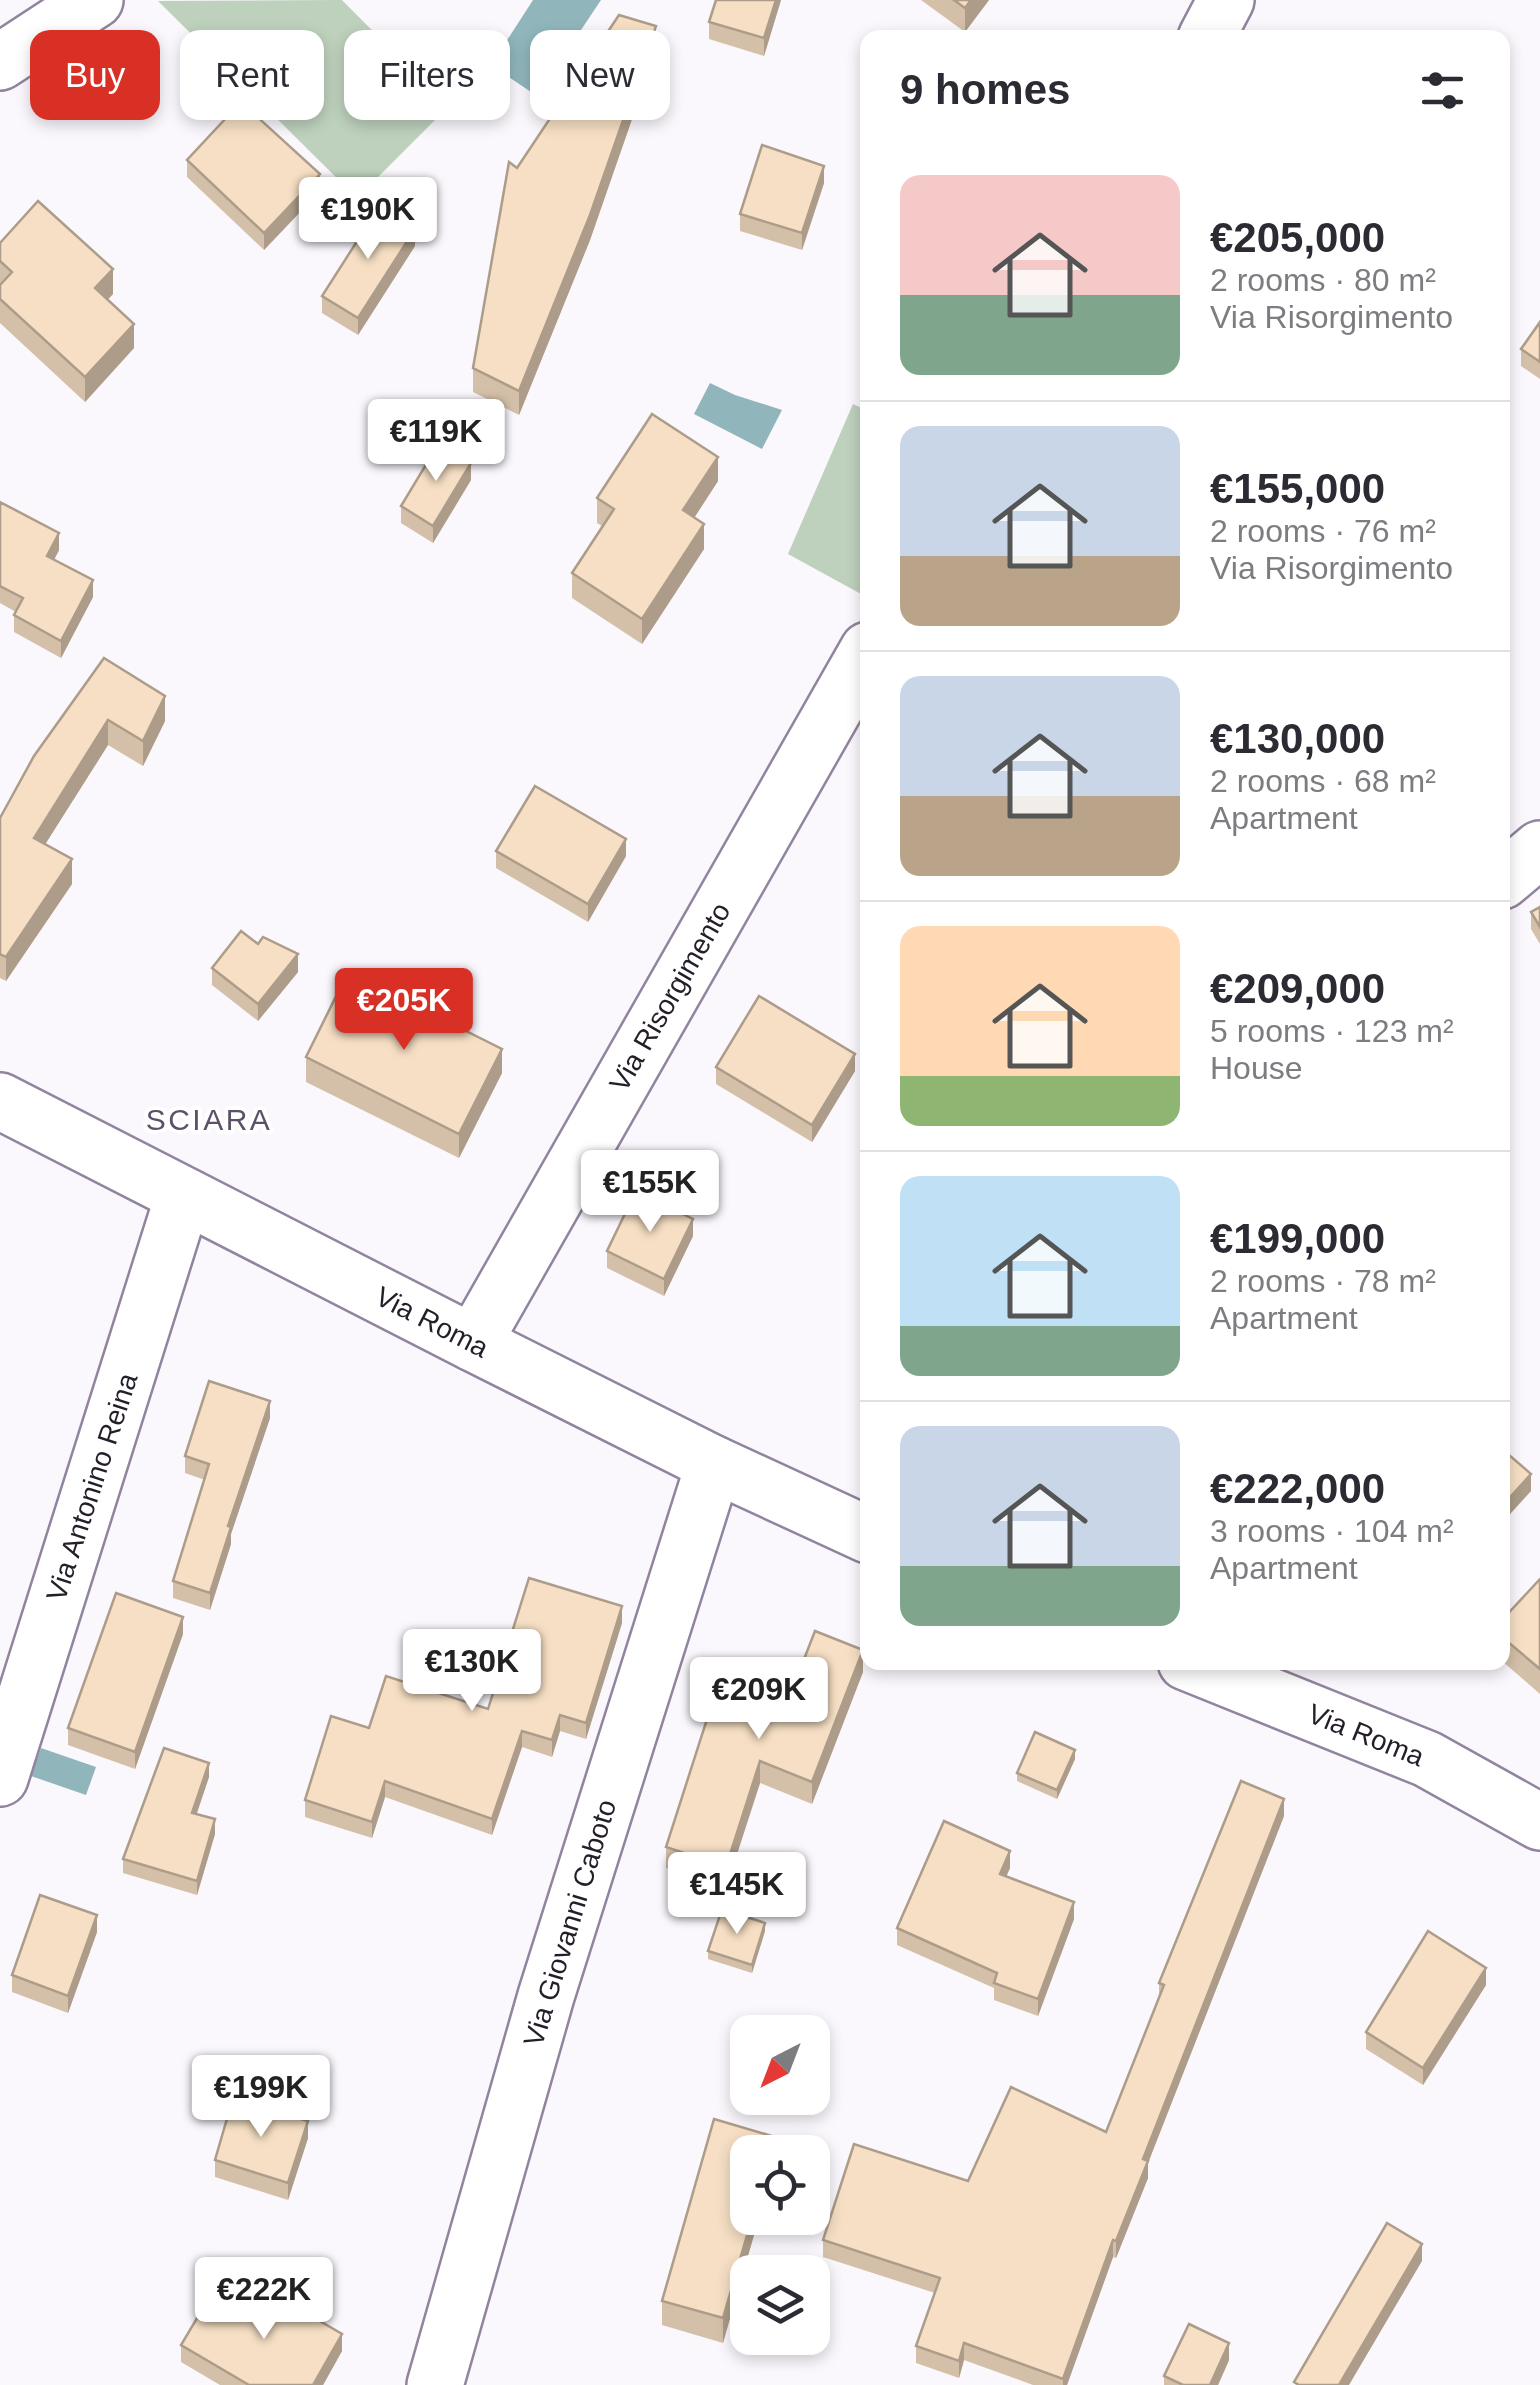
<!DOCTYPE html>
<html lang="en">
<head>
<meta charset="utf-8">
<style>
	:root { --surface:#fff; --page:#f2f2f3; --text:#2b2b33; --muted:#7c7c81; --line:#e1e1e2; --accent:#d93025 }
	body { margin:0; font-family:Arial,sans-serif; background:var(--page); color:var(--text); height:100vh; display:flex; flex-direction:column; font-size:38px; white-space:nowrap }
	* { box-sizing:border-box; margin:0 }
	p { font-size:32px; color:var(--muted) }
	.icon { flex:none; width:55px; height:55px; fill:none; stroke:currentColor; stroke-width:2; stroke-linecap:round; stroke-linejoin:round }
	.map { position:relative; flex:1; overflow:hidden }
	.sheet { position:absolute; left:860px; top:30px; width:650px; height:1640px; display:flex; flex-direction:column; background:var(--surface); border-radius:20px; box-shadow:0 5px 15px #0003 }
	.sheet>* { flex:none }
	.top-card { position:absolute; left:30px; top:30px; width:680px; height:90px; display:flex; gap:20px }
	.needle { width:65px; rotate:222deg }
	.fabs { position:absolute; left:730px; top:2015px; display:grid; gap:20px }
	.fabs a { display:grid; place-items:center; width:100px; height:100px; border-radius:20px; background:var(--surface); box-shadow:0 5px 15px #0003; font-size:50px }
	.price { position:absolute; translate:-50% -85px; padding:0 22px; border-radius:10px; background:#fff; color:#222; font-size:32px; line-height:65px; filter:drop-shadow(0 2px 5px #0008) }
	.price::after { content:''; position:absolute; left:50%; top:60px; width:30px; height:22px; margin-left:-15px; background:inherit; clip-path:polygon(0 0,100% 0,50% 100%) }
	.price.active { background:var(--accent); color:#fff }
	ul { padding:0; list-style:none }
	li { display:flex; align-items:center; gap:30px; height:250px; padding:0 40px }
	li+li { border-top:2px solid var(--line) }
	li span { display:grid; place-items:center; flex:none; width:280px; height:200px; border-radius:20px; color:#555 }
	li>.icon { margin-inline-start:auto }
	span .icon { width:120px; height:120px; fill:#fffc; stroke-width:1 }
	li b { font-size:42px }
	h2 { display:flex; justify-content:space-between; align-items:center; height:120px; padding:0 40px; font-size:42px }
	.pill { padding:0 35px; border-radius:20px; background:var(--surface); box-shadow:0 5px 15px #0003; font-size:35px; line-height:90px }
	.pill.active { background:var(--accent); color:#fff }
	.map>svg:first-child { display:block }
	.green { fill:#bdd1bc }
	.water { fill:#90b6bb }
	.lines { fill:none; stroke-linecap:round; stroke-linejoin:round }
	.minor-casing { stroke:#92839e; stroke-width:60 }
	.major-casing { stroke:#92839e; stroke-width:60 }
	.minor { stroke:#fff; stroke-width:55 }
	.major { stroke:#fff; stroke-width:55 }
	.wall { fill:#d4c0a9 }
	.shaded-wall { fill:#ac9c89 }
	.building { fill:#f6dfc4; stroke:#ac9c89; stroke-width:2.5 }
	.labels { text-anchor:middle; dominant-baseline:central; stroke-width:8; stroke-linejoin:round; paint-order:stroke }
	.street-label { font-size:28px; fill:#241e29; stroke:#fff }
	.neighbourhood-label { font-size:30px; letter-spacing:2.5px; fill:#5e5069; stroke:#fff }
</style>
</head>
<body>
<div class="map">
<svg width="1540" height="2385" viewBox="0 0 1540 2385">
	<rect width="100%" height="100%" fill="#faf7fd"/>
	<g class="green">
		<polygon points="342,0 448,107 357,198 158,1"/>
		<polygon points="853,404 868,411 868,583 861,594 788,554"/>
	</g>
	<g class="water">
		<polygon points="533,0 601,0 537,96 491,65"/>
		<polygon points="710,383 735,395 782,410 762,449 694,414"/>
		<polygon points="41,1748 96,1767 86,1795 31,1776"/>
	</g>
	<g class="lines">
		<defs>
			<g id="minor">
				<polyline points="1206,38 1226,0"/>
				<polyline points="0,62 95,0"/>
				<polyline points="1502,881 1540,849"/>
				<polyline points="473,1343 868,650"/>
				<polyline points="0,1778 183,1197"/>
				<polyline points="435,2385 546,1996 714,1464"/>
			</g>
			<g id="major">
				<polyline points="0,1101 473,1343 714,1464 868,1535"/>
				<polyline points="1186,1662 1427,1759 1540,1822"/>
			</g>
		</defs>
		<use href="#minor" class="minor-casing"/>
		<use href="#major" class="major-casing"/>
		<use href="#minor" class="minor"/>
		<use href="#major" class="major"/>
	</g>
	<g class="wall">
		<polygon points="781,0 764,56 709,39 709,22"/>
		<polygon points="921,0 989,0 965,32"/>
		<polygon points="656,50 590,240 519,415 473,392 473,368 517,168"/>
		<polygon points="187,160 320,191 264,250 187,177"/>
		<polygon points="824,183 802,250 740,231 740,214"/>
		<polygon points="0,243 113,294 108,299 134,348 85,402 0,323"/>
		<polygon points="415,246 358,335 322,313 322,296"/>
		<polygon points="1540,322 1540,379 1521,366 1521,349"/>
		<polygon points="471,480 433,543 401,523 401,506"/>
		<polygon points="718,481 694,518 704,549 642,644 572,598 572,573 602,526 597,523 597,498"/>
		<polygon points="0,502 59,550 54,560 93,597 61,658 14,632 14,615 16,612 0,603"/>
		<polygon points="104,658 165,721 143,766 108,745 45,844 72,884 6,981 0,978 0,818"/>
		<polygon points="496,851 626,856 588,922 496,868"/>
		<polygon points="1540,907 1540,944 1531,929 1531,912"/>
		<polygon points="258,944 298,972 258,1021 212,985 212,968"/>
		<polygon points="306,1057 502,1073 459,1158 306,1082"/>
		<polygon points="716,1067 855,1071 812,1142 716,1084"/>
		<polygon points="693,1236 664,1296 607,1268 607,1251"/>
		<polygon points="270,1418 231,1534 231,1544 210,1610 173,1598 173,1581 205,1480 185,1473 185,1456"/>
		<polygon points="1540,1579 1540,1694 1502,1661 1502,1620"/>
		<polygon points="622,1623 586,1739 560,1731 552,1757 522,1747 492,1835 385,1797 372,1838 305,1817 305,1800 369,1728 488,1709"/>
		<polygon points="183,1634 135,1769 68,1745 68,1728"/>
		<polygon points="863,1672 812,1804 760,1783 726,1888 666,1868 666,1847 794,1685"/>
		<polygon points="1075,1759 1057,1799 1017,1781 1017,1773"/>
		<polygon points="209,1777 196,1814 215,1834 197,1895 123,1873 123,1859"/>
		<polygon points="1284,1816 1148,2163 1148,2178 1116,2258 1113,2257 1067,2385 1033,2385 964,2360 959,2378 916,2363 916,2346 935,2293 823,2257 823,2240 968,2181 1106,2132 1159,1998 1159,1983"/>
		<polygon points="1010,1868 1006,1876 1074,1919 1038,2016 994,2000 994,1988 897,1945 897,1928"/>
		<polygon points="765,1931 752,1973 708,1959 708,1951"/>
		<polygon points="97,1932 68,2013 12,1992 12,1975"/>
		<polygon points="1486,1985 1423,2085 1366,2049 1366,2032"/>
		<polygon points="308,2138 288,2200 215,2177 215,2160"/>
		<polygon points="775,2152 723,2343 662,2325 662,2301"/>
		<polygon points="247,2320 342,2351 323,2385 220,2385 181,2362 181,2345"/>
		<polygon points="1229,2360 1218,2385 1164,2385 1164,2376"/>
	</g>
	<g class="shaded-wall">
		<polygon points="776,0 781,0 764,56 764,38"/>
		<polygon points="971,0 989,0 965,32 965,8"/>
		<polygon points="656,26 656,50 590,240 519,415 519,391"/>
		<polygon points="824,166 824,183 802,250 802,233"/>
		<polygon points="320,174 320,191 264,250 264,233"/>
		<polygon points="415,229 415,246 358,335 358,318"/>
		<polygon points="113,269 113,294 95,313 95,288"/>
		<polygon points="134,324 134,348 85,402 85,377"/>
		<polygon points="718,457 718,481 683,535 683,510"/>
		<polygon points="471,463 471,480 433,543 433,526"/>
		<polygon points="704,524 704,549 642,644 642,619"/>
		<polygon points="59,533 59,550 47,573 47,556"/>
		<polygon points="93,580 93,597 61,658 61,641"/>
		<polygon points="165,696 165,721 143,766 143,741"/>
		<polygon points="108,720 108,745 34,862 34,838"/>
		<polygon points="626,839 626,856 588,922 588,904"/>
		<polygon points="72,859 72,884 6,981 6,957"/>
		<polygon points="298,954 298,972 258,1021 258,1004"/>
		<polygon points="502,1049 502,1073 459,1158 459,1134"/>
		<polygon points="855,1054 855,1071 812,1142 812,1125"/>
		<polygon points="693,1219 693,1236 664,1296 664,1279"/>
		<polygon points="270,1401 270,1418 231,1534 231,1544 210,1610 210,1593 228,1526"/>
		<polygon points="1531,1474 1531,1491 1502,1523 1502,1506"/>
		<polygon points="622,1606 622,1623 586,1739 586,1723"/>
		<polygon points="183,1617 183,1634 135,1769 135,1752"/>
		<polygon points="863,1650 863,1672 812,1804 812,1782"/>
		<polygon points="560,1715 560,1731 552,1757 552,1740"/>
		<polygon points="522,1731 522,1747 492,1835 492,1819"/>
		<polygon points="1075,1750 1075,1759 1057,1799 1057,1790"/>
		<polygon points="760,1761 760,1783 726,1888 726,1867"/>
		<polygon points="209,1763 209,1777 192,1828 192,1813"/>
		<polygon points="385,1781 385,1797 372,1838 372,1822"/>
		<polygon points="1284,1799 1284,1816 1148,2163 1148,2178 1116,2258 1116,2241 1143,2159"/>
		<polygon points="215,1819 215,1834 197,1895 197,1881"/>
		<polygon points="1010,1851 1010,1868 1000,1891 1000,1874"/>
		<polygon points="1074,1902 1074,1919 1038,2016 1038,1999"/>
		<polygon points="97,1915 97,1932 68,2013 68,1996"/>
		<polygon points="765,1923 765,1931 752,1973 752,1965"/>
		<polygon points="1486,1968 1486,1985 1423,2085 1423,2068"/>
		<polygon points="308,2121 308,2138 288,2200 288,2183"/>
		<polygon points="752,2218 759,2218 723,2343 723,2318"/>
		<polygon points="1113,2240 1113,2257 1067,2385 1063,2385 1063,2379"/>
		<polygon points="1422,2244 1422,2261 1349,2385 1339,2385"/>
		<polygon points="342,2334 342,2351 323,2385 313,2385"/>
		<polygon points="964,2343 964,2360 959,2378 959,2361"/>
		<polygon points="1229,2343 1229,2360 1218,2385 1210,2385"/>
	</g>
	<g class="building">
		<polygon points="716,0 776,0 764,38 709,22"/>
		<polygon points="954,0 971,0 965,8"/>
		<polygon points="619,15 656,26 590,215 519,391 473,368 509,162 517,168"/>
		<polygon points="241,102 320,174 264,233 187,160"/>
		<polygon points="762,145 824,166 802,233 740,214"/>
		<polygon points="38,201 113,269 95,288 134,324 85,377 0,299 0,285 12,272 0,261 0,243"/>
		<polygon points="379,207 415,229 358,318 322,296"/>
		<polygon points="1540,322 1540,362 1521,349"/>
		<polygon points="652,414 718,457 683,510 704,524 642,619 572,573 614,509 597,498"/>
		<polygon points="439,443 471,463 433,526 401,506"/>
		<polygon points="0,502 59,533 47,556 93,580 61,641 14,615 23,598 0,586"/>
		<polygon points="104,658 165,696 143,741 108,720 34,838 72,859 6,957 0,954 0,818 34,756"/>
		<polygon points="535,786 626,839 588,904 496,851"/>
		<polygon points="1540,907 1540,927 1531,912"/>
		<polygon points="241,931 258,944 263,937 298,954 258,1004 212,968"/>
		<polygon points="348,972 502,1049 459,1134 306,1057"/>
		<polygon points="759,996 855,1054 812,1125 716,1067"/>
		<polygon points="636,1191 693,1219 664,1279 607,1251"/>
		<polygon points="209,1381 270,1401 228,1526 231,1527 210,1593 173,1581 209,1464 185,1456"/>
		<polygon points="1502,1449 1531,1474 1502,1506"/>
		<polygon points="529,1578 622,1606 586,1723 560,1715 552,1740 522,1731 492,1819 385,1781 372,1822 305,1800 331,1716 369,1728 386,1676 488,1709"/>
		<polygon points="1540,1579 1540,1669 1502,1637 1502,1620"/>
		<polygon points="116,1593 183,1617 135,1752 68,1728"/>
		<polygon points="815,1631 863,1650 812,1782 760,1761 726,1867 666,1847 725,1663 794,1685"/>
		<polygon points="1035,1732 1075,1750 1057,1790 1017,1773"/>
		<polygon points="164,1748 209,1763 192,1813 215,1819 197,1881 123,1859"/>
		<polygon points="1241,1781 1284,1799 1143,2159 1148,2161 1116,2241 1113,2240 1063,2379 964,2343 959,2361 916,2346 940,2278 823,2240 854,2144 968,2181 1011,2087 1106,2132 1164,1985 1159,1983"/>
		<polygon points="944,1821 1010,1851 1000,1874 1074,1902 1038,1999 994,1983 997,1973 897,1928"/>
		<polygon points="40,1895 97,1915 68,1996 12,1975"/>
		<polygon points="722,1909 765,1923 752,1965 708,1951"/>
		<polygon points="1428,1931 1486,1968 1423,2068 1366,2032"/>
		<polygon points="233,2098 308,2121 288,2183 215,2160"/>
		<polygon points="714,2119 775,2137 770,2152 748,2152 748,2218 752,2218 723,2318 662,2301"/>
		<polygon points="1387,2223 1422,2244 1339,2385 1299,2385 1294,2382"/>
		<polygon points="265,2289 342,2334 313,2385 249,2385 181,2345 209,2298 247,2320"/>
		<polygon points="1189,2324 1229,2343 1210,2385 1183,2385 1164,2376"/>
	</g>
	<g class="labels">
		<g class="street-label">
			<text transform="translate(670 997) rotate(-60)">Via Risorgimento</text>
			<text transform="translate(432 1322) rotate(27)">Via Roma</text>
			<text transform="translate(92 1487) rotate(-72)">Via Antonino Reina</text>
			<text transform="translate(1366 1735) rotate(22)">Via Roma</text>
			<text transform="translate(570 1923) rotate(-73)">Via Giovanni Caboto</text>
		</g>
		<g class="neighbourhood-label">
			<text x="209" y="1119">SCIARA</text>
		</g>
	</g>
</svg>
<div class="fabs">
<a><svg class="needle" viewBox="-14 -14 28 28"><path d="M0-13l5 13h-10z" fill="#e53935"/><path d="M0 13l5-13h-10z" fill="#7c7c81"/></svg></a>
<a><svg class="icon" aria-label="locate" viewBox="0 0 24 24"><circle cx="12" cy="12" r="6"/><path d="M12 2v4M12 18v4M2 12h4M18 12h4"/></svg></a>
<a><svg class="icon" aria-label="layers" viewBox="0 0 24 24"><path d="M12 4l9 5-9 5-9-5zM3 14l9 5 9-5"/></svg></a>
</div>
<b class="price" style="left:368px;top:262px">€190K</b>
<b class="price" style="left:436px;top:484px">€119K</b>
<b class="price active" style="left:404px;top:1053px">€205K</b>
<b class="price" style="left:650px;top:1235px">€155K</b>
<b class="price" style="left:472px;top:1714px">€130K</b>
<b class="price" style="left:759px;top:1742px">€209K</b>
<b class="price" style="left:737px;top:1937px">€145K</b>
<b class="price" style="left:261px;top:2140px">€199K</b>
<b class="price" style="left:264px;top:2342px">€222K</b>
<div class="top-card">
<a class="pill active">Buy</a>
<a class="pill">Rent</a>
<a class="pill">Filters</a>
<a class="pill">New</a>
</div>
<section class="sheet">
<h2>9 homes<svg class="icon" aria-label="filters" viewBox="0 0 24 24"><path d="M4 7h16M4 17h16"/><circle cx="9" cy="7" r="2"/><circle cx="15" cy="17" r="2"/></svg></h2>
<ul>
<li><span style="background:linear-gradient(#f6c9c9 60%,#7fa58c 0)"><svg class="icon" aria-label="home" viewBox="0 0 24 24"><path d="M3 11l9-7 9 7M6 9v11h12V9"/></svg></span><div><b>€205,000</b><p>2 rooms · 80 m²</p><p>Via Risorgimento</p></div></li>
<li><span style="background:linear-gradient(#c9d6e8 65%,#b9a48a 0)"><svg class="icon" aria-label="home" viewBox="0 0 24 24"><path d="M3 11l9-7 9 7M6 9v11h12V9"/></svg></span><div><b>€155,000</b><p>2 rooms · 76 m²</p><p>Via Risorgimento</p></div></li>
<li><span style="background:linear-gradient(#c9d6e8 60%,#b9a48a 0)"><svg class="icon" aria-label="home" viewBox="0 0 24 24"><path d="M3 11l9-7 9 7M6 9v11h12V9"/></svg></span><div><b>€130,000</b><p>2 rooms · 68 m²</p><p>Apartment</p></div></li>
<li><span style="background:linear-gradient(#ffd9b3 75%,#8fb573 0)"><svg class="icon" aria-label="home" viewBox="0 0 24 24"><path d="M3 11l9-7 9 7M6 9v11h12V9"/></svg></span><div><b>€209,000</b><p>5 rooms · 123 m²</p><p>House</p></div></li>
<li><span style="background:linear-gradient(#bfe0f5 75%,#7fa58c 0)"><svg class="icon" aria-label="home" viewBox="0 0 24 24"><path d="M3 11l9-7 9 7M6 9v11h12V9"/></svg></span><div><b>€199,000</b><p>2 rooms · 78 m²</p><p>Apartment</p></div></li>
<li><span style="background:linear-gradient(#c9d6e8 70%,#7fa58c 0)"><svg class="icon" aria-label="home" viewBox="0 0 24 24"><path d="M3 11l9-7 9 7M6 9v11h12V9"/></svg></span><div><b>€222,000</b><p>3 rooms · 104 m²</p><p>Apartment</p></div></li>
</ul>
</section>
</div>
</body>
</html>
